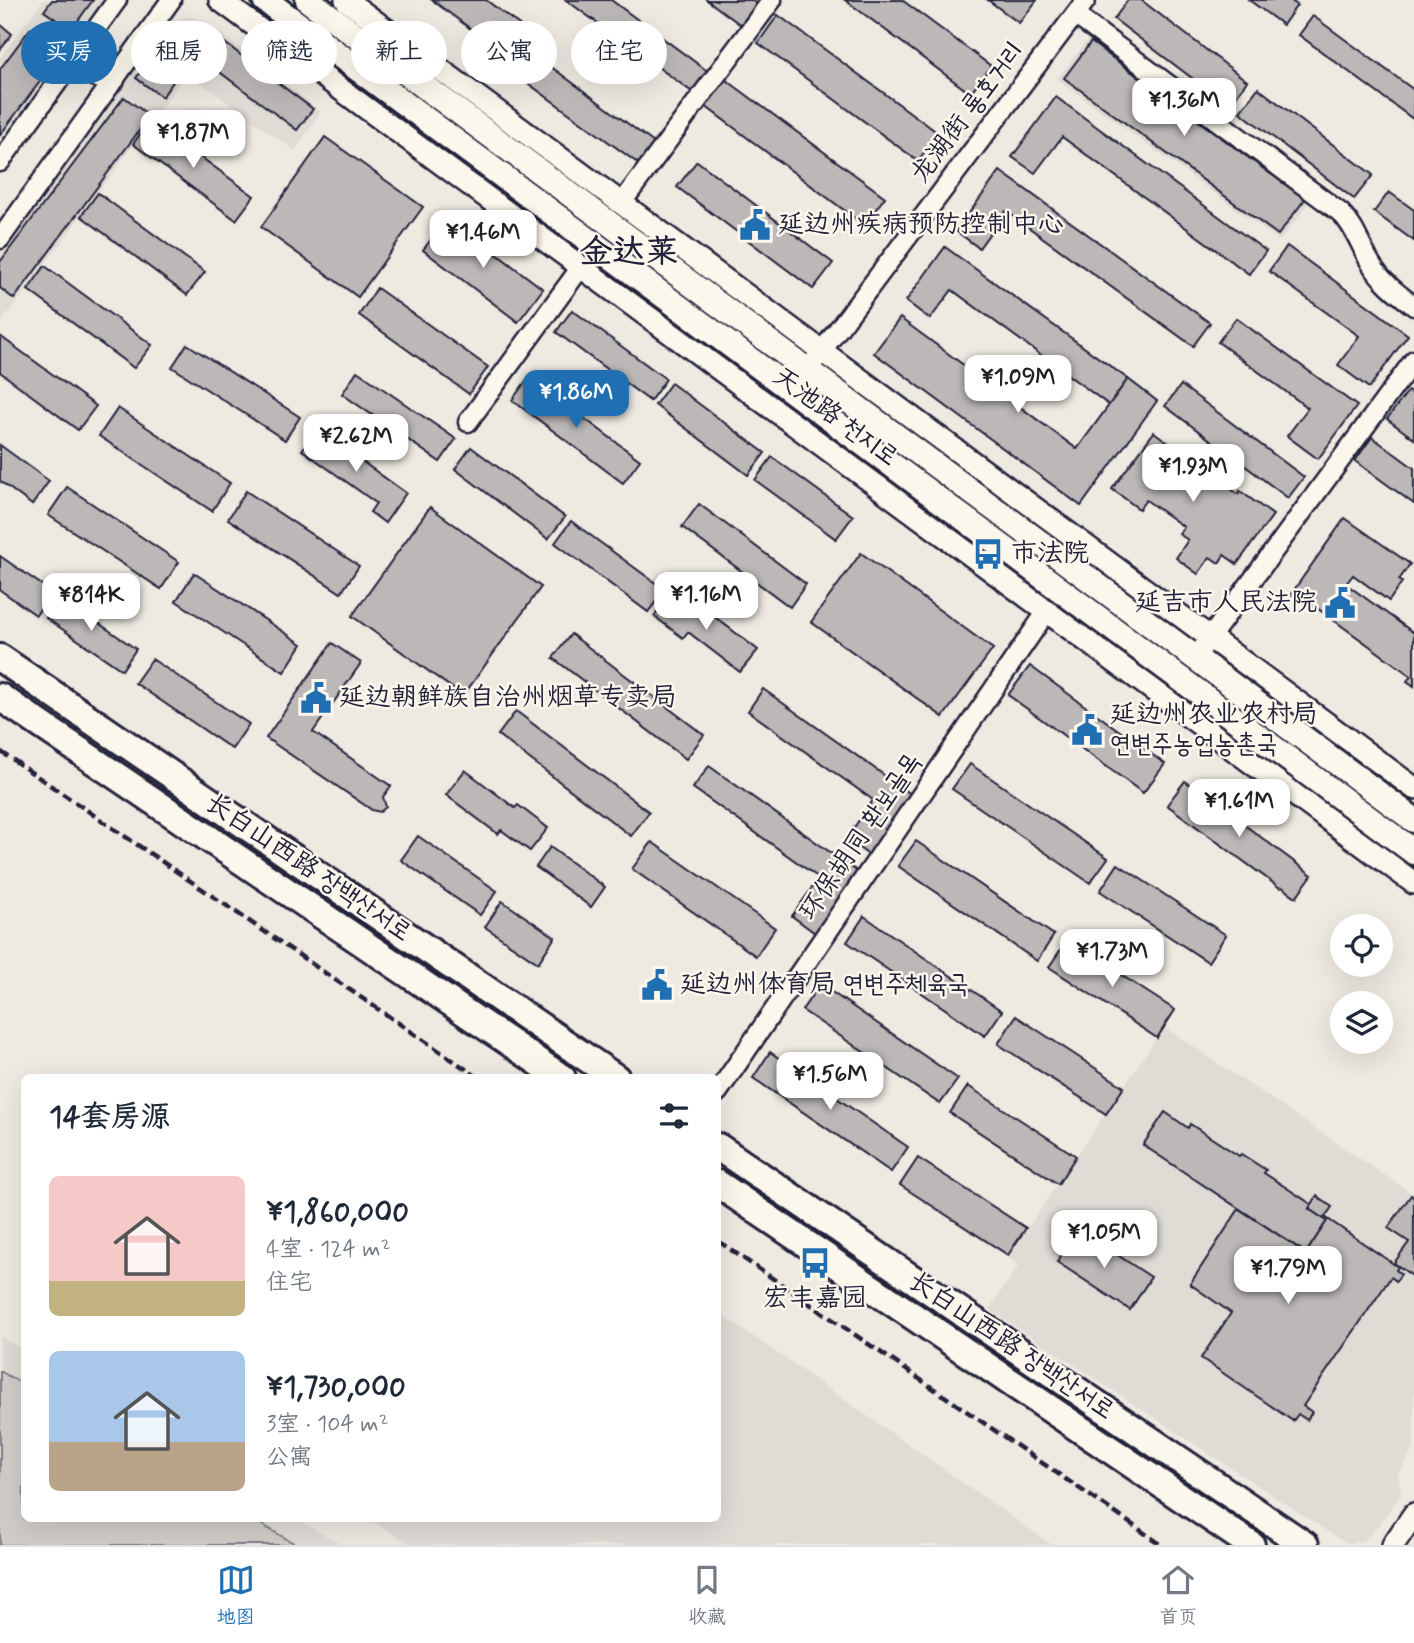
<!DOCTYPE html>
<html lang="zh">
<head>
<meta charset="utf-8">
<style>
	:root { --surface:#fff; --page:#f6f6f7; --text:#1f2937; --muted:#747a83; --line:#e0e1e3; --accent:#1f6fb2 }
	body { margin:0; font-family:Mynerve,"LXGW WenKai TC","Poor Story",sans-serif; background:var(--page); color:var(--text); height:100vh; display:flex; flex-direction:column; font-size:26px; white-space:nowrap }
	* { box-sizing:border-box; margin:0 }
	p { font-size:23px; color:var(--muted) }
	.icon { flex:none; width:38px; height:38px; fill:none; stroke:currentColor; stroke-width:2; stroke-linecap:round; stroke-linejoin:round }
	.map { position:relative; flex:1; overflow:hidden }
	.drawer { position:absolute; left:21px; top:1074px; width:700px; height:448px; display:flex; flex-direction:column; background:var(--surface); border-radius:10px; box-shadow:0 7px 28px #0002 }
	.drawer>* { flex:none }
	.hud { position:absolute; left:21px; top:21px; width:700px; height:63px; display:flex; gap:14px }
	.fabs { position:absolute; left:1330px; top:914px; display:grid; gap:14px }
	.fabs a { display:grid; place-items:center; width:63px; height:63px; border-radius:50%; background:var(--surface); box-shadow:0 7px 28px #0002; font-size:35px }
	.price { position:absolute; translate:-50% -60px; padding:0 16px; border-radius:14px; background:#fff; color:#222; font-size:23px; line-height:46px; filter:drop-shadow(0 2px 4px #0008) }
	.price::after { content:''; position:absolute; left:50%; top:42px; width:21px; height:16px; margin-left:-10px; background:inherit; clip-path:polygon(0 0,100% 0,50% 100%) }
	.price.selected { background:var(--accent); color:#fff }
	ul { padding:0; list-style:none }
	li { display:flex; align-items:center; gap:21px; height:175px; padding:0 28px }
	li span { display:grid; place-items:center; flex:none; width:196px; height:140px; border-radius:10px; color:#555 }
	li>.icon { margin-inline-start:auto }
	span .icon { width:84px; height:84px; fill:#fffc; stroke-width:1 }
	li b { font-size:30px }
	h2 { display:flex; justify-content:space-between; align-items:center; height:84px; padding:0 28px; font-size:30px }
	.tag { padding:0 24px; border-radius:32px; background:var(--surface); box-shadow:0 7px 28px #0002; font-size:24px; line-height:63px }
	.tag.selected { background:var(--accent); color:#fff }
	.tab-bar { display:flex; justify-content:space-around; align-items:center; height:98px; border-top:2px solid var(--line); background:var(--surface); font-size:19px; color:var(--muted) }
	.tab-bar a { display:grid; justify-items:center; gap:4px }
	.tab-bar .selected { color:var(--accent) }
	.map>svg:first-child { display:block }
	.built { fill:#dfdbd5 }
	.green { fill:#d0cdc9; stroke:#797882; stroke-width:2 }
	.building { fill:#bcb8b8; stroke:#22223b; stroke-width:2 }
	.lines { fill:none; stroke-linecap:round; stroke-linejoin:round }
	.minor-casing { stroke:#22223b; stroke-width:23 }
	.tertiary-casing { stroke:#22223b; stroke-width:26 }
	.secondary-casing { stroke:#22223b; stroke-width:30 }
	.primary-casing { stroke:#22223b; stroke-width:32 }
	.minor { stroke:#fbf7ec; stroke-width:18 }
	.tertiary { stroke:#fbf7ec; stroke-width:21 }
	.secondary { stroke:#fbf7ec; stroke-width:24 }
	.primary { stroke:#fbf7ec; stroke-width:26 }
	.rail { stroke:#22223b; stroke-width:4.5; stroke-dasharray:10 5; stroke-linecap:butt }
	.labels { text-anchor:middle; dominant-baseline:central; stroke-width:5; stroke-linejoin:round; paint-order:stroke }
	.street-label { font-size:26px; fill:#22223b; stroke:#fbf7ec }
	.poi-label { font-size:26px; fill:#22223b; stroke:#fbf7ec; text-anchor:start }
	.district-label { font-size:33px; font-weight:bold; fill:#22223b; stroke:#fbf7ec }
</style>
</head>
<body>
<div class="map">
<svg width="1414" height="1545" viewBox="0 0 1414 1545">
	<rect width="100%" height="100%" fill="#eeeae2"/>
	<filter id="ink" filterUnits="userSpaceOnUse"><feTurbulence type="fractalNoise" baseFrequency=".0143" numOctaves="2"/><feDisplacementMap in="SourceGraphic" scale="14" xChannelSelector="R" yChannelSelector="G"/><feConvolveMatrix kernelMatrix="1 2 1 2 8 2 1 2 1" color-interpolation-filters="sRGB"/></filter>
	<g filter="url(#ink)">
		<g class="built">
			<polygon points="43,0 107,0 0,145 0,58"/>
			<polygon points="189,16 205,21 321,112 295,151 187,73 0,325 0,252 166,27 174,20"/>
			<polygon points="1090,37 1311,200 1280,241 1057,79"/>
			<polygon points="1164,1027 1414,1195 1414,1448 1398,1474 1401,1494 1373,1532 1363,1541 1351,1543 1342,1541 989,1309 1019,1265 1008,1257"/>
			<polygon points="718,1312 1052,1545 411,1545 369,1519 718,1519"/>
			<polygon points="0,1336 24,1350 24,1519 297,1519 342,1545 0,1545"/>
		</g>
		<polygon class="green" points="0,1371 24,1385 24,1519 252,1519 297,1545 0,1545"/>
		<g class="building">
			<polygon points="52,0 93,0 71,30 44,11"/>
			<polygon points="432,0 486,0 522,27 503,53"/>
			<polygon points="566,0 611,0 710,73 695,94"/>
			<polygon points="707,0 752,0 761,7 745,28"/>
			<polygon points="845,0 902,0 991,66 970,93"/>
			<polygon points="988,0 1037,0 1019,23"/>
			<polygon points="1128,0 1141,0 1247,81 1229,106 1114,19"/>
			<polygon points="1249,0 1290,0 1297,5 1283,25"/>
			<polygon points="778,15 938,133 918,161 758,43"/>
			<polygon points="1313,16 1414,90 1413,119 1299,35"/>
			<polygon points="0,24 12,34 0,50"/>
			<polygon points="202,26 313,109 297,130 194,53 162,97 136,78 170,32 174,35 186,28 198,31"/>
			<polygon points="30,29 62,52 0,135 0,69"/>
			<polygon points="1091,42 1305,199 1278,235 1064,78"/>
			<polygon points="523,46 654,143 639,164 507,68"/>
			<polygon points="725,79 885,197 864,225 705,106"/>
			<polygon points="1258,88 1373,175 1354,199 1240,112"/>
			<polygon points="124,97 150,116 14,299 0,288 0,262"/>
			<polygon points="1056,97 1266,251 1249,274 1062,137 1035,173 1012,157"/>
			<polygon points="150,120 254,196 236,220 133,144"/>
			<polygon points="325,137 423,207 358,297 261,227"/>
			<polygon points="697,161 833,263 813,289 677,187"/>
			<polygon points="1000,171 1210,323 1193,346 1006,211 979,248 956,231"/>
			<polygon points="1389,192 1414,210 1414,241 1374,212"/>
			<polygon points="98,193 205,272 187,295 81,216"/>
			<polygon points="448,217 543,289 518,322 423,250"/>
			<polygon points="1287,246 1408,335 1369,388 1338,365 1359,336 1269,271"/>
			<polygon points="945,247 1128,379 1109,405 952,290 930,319 906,301"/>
			<polygon points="45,266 152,345 134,368 28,290"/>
			<polygon points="377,288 488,367 469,394 359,315"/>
			<polygon points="572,310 666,379 650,401 556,332"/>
			<polygon points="900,318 1077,449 1128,379 1157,401 1081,506 874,353"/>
			<polygon points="1236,318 1357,406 1318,459 1287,436 1308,408 1218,342"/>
			<polygon points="0,336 96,406 78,430 0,372"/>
			<polygon points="187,344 300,417 285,440 172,367"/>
			<polygon points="357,371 456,439 440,462 342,394"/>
			<polygon points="529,377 640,460 623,483 512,400"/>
			<polygon points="671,383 765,453 748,475 655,405"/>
			<polygon points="1181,385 1304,477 1288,498 1165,406"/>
			<polygon points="1408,391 1414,395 1414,439 1387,419"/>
			<polygon points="118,408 230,483 212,511 99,436"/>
			<polygon points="317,429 406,493 385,523 370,512 376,503 302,450"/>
			<polygon points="1154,432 1238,494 1240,491 1273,515 1237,564 1224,555 1219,563 1210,557 1198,574 1176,558 1188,540 1179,534 1184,527 1146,500 1139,509 1112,489"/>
			<polygon points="1372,437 1414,468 1414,504 1355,461"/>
			<polygon points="0,445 49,481 32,505 0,481"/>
			<polygon points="471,447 565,517 548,539 455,469"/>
			<polygon points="772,457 853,516 836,539 755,480"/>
			<polygon points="67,487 179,562 161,589 48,515"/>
			<polygon points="246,491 359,566 341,593 228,519"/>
			<polygon points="699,504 806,584 790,607 682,527"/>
			<polygon points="430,507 541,587 463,696 352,616"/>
			<polygon points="1345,518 1410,564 1399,580 1402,582 1389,601 1353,575 1346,584 1414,633 1414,686 1407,681 1411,676 1307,601 1305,604 1291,594"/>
			<polygon points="571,521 665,590 648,612 555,543"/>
			<polygon points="861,553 993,649 943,717 811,622"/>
			<polygon points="0,556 52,592 36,615 0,590"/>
			<polygon points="194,573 302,644 284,672 176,601"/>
			<polygon points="672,593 699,613 703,608 758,650 740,672 688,632 683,638 654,616"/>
			<polygon points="61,597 136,649 122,670 46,618"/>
			<polygon points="571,634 704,735 686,759 553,658"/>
			<polygon points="332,643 361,663 313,732 391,786 383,797 386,807 380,812 372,810 266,738"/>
			<polygon points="152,659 249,724 232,749 135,683"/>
			<polygon points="1030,666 1165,764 1143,793 1008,695"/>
			<polygon points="763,689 912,795 869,855 846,839 873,800 748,711"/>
			<polygon points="516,711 649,812 631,836 498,735"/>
			<polygon points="970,764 1108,858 1090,883 952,789"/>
			<polygon points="709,766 858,872 815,933 792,916 819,878 693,788"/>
			<polygon points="465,770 515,808 518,805 548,828 530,851 501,830 498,834 446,795"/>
			<polygon points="1185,781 1312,875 1296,897 1282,887 1280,888 1167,805"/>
			<polygon points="418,836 497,891 480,915 401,860"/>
			<polygon points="916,841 1054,935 1037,961 898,866"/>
			<polygon points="652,842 775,928 756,956 632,869"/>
			<polygon points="550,847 605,887 591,907 536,867"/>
			<polygon points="1118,864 1226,935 1208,962 1100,891"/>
			<polygon points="502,901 555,937 538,963 485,927"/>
			<polygon points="864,916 1002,1011 985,1036 847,942"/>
			<polygon points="1067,940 1175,1010 1157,1038 1049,967"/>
			<polygon points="820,984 958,1079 940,1104 802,1010"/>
			<polygon points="1016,1016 1124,1087 1106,1114 998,1044"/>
			<polygon points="770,1052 908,1147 891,1172 753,1078"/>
			<polygon points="968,1086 1076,1156 1058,1184 950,1113"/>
			<polygon points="1165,1112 1188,1128 1190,1124 1239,1156 1241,1154 1266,1170 1264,1173 1311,1204 1309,1209 1327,1221 1306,1253 1143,1145"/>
			<polygon points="918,1158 1026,1228 1008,1255 900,1185"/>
			<polygon points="1411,1195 1414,1198 1414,1277 1394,1263 1409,1242 1388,1228"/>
			<polygon points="1317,1196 1332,1207 1325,1217 1398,1267 1396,1270 1401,1274 1396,1281 1391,1277 1303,1406 1312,1412 1307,1420 1298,1414 1293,1421 1201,1358 1231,1313 1190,1284 1239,1209 1306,1253 1327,1221 1309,1209"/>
			<polygon points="1078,1229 1151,1277 1130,1310 1057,1262"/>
		</g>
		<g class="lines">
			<defs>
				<g id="minor">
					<path d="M1075,15L1341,213C1355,227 1360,245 1370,262C1381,281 1397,293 1414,306"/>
					<path d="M79,52C102,53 110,56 115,80C93,81 85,74 79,52Z"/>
					<polyline points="0,162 117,0"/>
					<polyline points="621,204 772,0"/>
					<polyline points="0,239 171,0"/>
					<polyline points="800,380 1086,0"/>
					<polyline points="468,422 581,267"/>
					<polyline points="1195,658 1414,360"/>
					<polyline points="718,1092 1047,611"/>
				</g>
				<g id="tertiary">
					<polyline points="220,0 1414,883"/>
					<polyline points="346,0 1414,788"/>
					<polyline points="1393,1545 1414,1514"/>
				</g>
				<g id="secondary">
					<polyline points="265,0 1414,852"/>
					<polyline points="308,0 1414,820"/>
				</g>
				<g id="primary">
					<polyline points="0,658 616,1078"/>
					<polyline points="0,697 562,1078"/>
					<polyline points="718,1147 1305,1545"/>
					<polyline points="718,1184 1251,1545"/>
				</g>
			</defs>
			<use href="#minor" class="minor-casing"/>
			<use href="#tertiary" class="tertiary-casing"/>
			<use href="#secondary" class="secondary-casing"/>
			<use href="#primary" class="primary-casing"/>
			<use href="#minor" class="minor"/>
			<use href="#tertiary" class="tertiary"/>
			<use href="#secondary" class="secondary"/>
			<use href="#primary" class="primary"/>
			<g class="rail">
				<polyline points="0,751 479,1078"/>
				<polyline points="718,1241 1162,1545"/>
			</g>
		</g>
	</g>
	<defs>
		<symbol id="civic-bare" viewBox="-9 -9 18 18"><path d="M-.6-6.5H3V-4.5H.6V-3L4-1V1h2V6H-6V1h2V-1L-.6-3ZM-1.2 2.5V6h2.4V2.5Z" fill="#1f6fb2" stroke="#fbf7ec" stroke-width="2.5" paint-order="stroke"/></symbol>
		<symbol id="bus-bare" viewBox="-9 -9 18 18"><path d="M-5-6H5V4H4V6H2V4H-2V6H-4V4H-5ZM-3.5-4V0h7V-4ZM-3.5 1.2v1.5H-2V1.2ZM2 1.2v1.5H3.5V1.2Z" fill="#1f6fb2" stroke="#fbf7ec" stroke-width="2.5" paint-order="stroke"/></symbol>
	</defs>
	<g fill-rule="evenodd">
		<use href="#civic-bare" x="733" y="203" width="44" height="44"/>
		<use href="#bus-bare" x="966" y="532" width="44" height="44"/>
		<use href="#civic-bare" x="1318" y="581" width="44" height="44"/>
		<use href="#civic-bare" x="294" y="676" width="44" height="44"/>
		<use href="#civic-bare" x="1065" y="708" width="44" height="44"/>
		<use href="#civic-bare" x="635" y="963" width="44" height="44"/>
		<use href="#bus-bare" x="793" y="1241" width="44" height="44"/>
	</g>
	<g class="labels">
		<g class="street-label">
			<text transform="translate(968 113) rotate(-53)">龙湖街 룡호거리</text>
			<text transform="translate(835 417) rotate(36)">天池路 천지로</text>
			<text transform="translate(861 837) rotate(-56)">环保胡同 환보골목</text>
			<text transform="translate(308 868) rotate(34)">长白山西路 장백산서로</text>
			<text transform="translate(1011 1346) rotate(34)">长白山西路 장백산서로</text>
		</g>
		<g class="poi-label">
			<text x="778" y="225">延边州疾病预防控制中心</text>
			<text x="1011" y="554">市法院</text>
			<text x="1317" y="603" text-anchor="end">延吉市人民法院</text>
			<text x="339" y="698">延边朝鲜族自治州烟草专卖局</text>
			<text x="1110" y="715">延边州农业农村局<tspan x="1110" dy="30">연변주농업농촌국</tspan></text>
			<text x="680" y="985">延边州体育局 연변주체육국</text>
			<text x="815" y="1299" text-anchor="middle">宏丰嘉园</text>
		</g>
		<g class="district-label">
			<text x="629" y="253">金达莱</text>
		</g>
	</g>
</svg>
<div class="fabs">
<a><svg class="icon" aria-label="locate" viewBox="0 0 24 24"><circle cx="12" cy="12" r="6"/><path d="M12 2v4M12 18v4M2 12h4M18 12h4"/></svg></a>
<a><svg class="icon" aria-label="layers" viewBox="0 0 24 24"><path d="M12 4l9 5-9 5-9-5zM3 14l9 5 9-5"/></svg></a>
</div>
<b class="price" style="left:1184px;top:138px">¥1.36M</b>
<b class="price" style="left:193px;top:170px">¥1.87M</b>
<b class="price" style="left:483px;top:270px">¥1.46M</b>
<b class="price" style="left:1018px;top:415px">¥1.09M</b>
<b class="price selected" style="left:576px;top:430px">¥1.86M</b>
<b class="price" style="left:356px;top:474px">¥2.62M</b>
<b class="price" style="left:1193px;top:504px">¥1.93M</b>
<b class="price" style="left:706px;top:632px">¥1.16M</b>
<b class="price" style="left:91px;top:633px">¥814K</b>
<b class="price" style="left:1239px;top:839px">¥1.61M</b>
<b class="price" style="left:1112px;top:989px">¥1.73M</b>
<b class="price" style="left:830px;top:1112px">¥1.56M</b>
<b class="price" style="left:1104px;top:1270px">¥1.05M</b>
<b class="price" style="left:1288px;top:1306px">¥1.79M</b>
<div class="hud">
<a class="tag selected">买房</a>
<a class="tag">租房</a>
<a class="tag">筛选</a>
<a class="tag">新上</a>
<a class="tag">公寓</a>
<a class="tag">住宅</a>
</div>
<section class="drawer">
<h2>14套房源<svg class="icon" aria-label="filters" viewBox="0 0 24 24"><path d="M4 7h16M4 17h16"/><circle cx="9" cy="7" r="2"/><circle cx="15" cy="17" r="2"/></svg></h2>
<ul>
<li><span style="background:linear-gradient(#f6c9c9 75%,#c2b280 0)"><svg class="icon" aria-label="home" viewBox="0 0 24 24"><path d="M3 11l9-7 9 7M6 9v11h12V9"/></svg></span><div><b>¥1,860,000</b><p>4室 · 124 m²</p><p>住宅</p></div></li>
<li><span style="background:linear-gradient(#a9c7e8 65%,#b9a48a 0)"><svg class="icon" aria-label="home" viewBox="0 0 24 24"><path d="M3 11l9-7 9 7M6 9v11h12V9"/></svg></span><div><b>¥1,730,000</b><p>3室 · 104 m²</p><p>公寓</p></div></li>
</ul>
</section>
</div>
<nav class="tab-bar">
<a class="selected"><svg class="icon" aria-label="map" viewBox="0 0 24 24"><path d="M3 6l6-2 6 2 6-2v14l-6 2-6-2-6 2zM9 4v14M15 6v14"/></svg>地图</a>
<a><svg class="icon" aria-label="saved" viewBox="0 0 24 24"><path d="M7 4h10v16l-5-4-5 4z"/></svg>收藏</a>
<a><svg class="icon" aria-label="home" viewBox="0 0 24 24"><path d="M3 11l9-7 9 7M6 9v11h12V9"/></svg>首页</a>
</nav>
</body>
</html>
